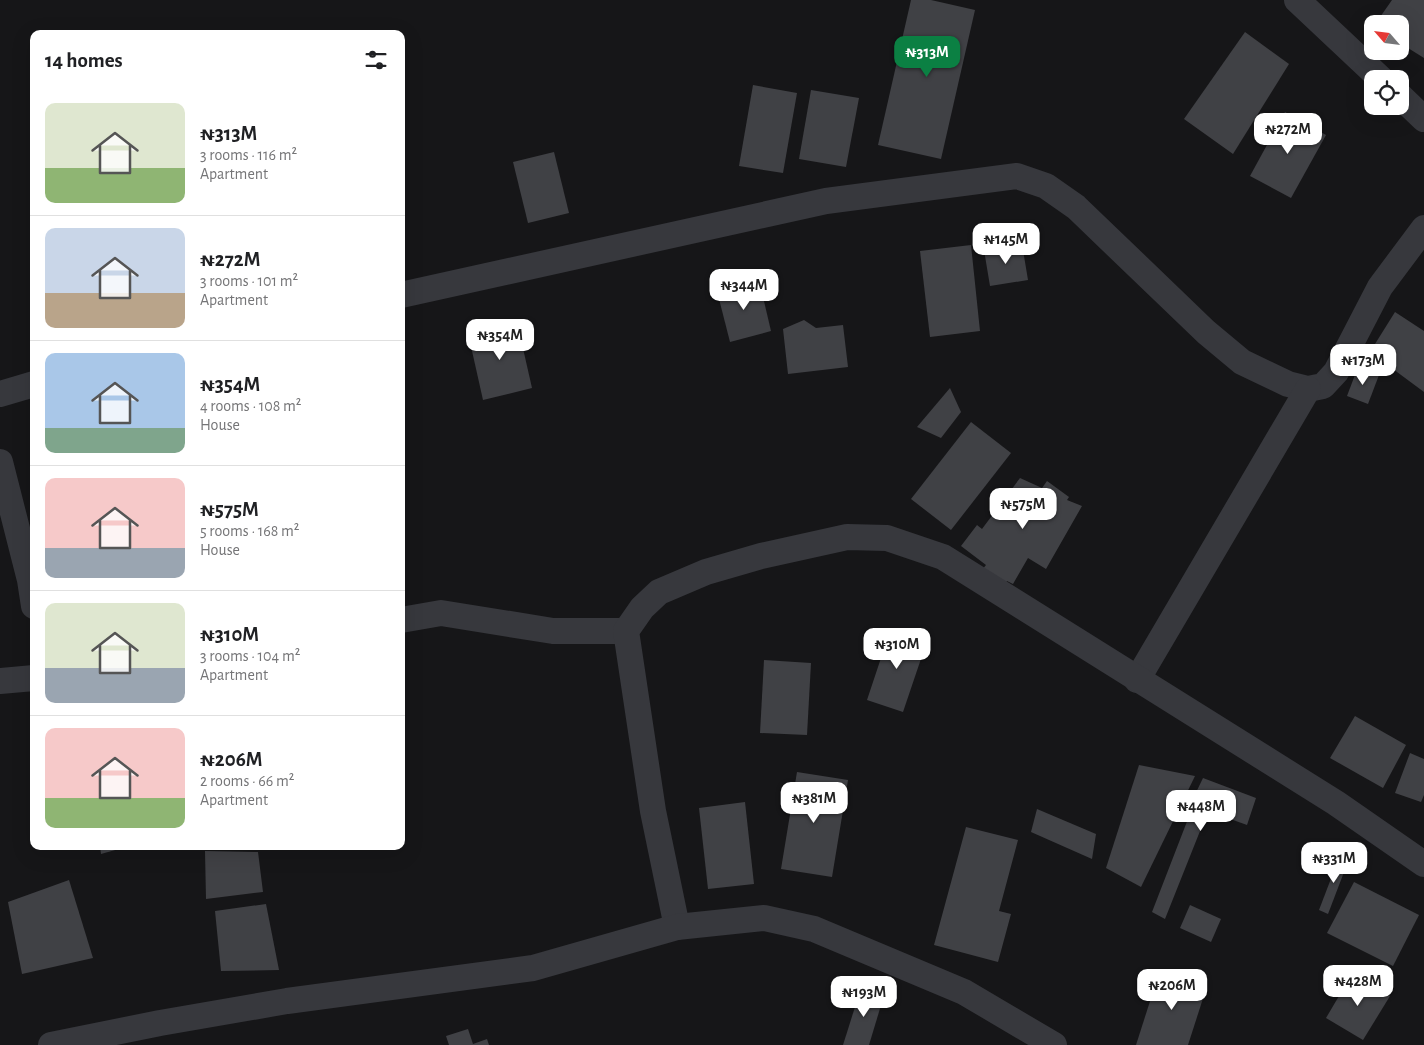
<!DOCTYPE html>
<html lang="en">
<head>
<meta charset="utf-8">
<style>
	:root { --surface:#fff; --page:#f6f6f6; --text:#202124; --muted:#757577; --line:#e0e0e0; --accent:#0b8043 }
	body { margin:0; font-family:"Alegreya Sans",sans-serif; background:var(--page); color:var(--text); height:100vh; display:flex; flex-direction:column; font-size:19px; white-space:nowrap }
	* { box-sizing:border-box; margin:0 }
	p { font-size:16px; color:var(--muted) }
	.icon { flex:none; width:28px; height:28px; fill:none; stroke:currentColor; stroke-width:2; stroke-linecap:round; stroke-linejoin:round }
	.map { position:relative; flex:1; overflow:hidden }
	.side { position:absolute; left:30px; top:30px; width:375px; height:820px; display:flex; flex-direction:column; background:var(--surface); border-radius:10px; box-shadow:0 5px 20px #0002 }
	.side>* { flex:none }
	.needle { width:32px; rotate:298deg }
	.tools { position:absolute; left:1364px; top:15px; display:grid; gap:10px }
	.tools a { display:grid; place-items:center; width:45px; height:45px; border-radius:10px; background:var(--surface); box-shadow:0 5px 20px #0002; font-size:25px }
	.price { position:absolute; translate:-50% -42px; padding:0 11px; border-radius:10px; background:#fff; color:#222; font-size:16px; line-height:32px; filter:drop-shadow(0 1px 2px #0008) }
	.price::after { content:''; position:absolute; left:50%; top:30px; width:15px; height:11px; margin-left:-8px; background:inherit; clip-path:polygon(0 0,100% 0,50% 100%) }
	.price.on { background:var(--accent); color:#fff }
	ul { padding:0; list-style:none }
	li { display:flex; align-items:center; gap:15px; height:125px; padding:0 15px }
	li+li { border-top:1px solid var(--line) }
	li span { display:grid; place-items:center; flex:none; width:140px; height:100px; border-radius:10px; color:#555 }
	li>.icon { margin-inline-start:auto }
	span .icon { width:60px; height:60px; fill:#fffc; stroke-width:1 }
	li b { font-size:21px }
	h2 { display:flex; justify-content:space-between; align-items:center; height:60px; padding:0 15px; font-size:21px }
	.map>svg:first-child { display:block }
	.building { fill:#404145 }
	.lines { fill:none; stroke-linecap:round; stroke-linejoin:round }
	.minor { stroke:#37383d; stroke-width:26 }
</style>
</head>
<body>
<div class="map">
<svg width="1424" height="1045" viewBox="0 0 1424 1045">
	<rect width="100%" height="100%" fill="#161618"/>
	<g class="building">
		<polygon points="911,0 931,0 975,10 941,159 878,145"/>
		<polygon points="1392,0 1424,0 1424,58 1400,43 1404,37 1400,35 1400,24 1384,24 1378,20"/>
		<polygon points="1245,32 1289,64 1233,154 1184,119"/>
		<polygon points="753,85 797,93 783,173 739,166"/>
		<polygon points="811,90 859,98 846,167 799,159"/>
		<polygon points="1285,112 1326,135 1291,198 1250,176"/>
		<polygon points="554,152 569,213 528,223 513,162"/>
		<polygon points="1022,244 1028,280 990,286 984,250"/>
		<polygon points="971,245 980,331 930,337 920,251"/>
		<polygon points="759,280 771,331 730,342 717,291"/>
		<polygon points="1395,312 1424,331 1424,392 1370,352"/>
		<polygon points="804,320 816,328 843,325 848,367 788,374 783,329"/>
		<polygon points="517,322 532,388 483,400 468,333"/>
		<polygon points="1358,367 1379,375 1368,404 1347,396"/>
		<polygon points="950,388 961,412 941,438 917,427"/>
		<polygon points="971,422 1011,453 951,530 911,499"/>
		<polygon points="1020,478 1042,488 1047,481 1069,497 1067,500 1082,506 1046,569 1028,558 1013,584 1007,581 1003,586 982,570 986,565 961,546 977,525 982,529"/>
		<polygon points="891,628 927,641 903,712 867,700"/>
		<polygon points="764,660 811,663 807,735 760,733"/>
		<polygon points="1355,716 1406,745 1383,788 1330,758"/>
		<polygon points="1410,753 1424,759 1424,795 1421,802 1395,793"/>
		<polygon points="1139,765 1195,776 1141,887 1106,868"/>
		<polygon points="797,772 848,780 832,877 781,869"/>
		<polygon points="1203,778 1256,798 1247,825 1208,811 1165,919 1152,912 1193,806 1190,805"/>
		<polygon points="745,802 754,884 708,889 699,808"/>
		<polygon points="1037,809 1096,834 1092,859 1031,832"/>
		<polygon points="966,827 1018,840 999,911 1011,914 998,962 934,945"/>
		<polygon points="100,846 125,846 126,847 101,854"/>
		<polygon points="205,851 258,852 263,892 206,899"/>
		<polygon points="1340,855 1349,859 1328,914 1319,910"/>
		<polygon points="69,880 93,958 22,974 8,902"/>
		<polygon points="1354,882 1419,915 1393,966 1327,933"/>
		<polygon points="266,904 279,970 221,971 215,911"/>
		<polygon points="1190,905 1221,919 1211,942 1180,928"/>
		<polygon points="1160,970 1207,986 1188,1045 1136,1045"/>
		<polygon points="1352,974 1390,996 1363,1040 1326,1018"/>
		<polygon points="861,988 885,992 869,1045 843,1045"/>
		<polygon points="468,1029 473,1044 487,1039 489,1045 449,1045 446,1036"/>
	</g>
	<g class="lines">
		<g class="minor">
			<polyline points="1297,0 1381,79"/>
			<polyline points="1400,96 1424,119"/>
			<polyline points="401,295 826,201 1017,176 1046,186 1076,207 1206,332 1242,362 1288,384 1308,389 1323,386 1336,372 1380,287 1424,228"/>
			<polyline points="0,394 34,384"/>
			<polyline points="0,462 30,580 34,606"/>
			<polyline points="401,620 441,613 553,631 626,631"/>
			<polyline points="1137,680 1308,389"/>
			<polyline points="0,681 34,678"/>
			<polyline points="677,927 653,811 626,631 642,608 659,592 706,572 761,556 847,537 887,538 943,557 1336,803 1424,864"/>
			<polyline points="51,1045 160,1023 287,1001 533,968 677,927 764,918 814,929 964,992 1054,1045"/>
		</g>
	</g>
</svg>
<div class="tools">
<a><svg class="needle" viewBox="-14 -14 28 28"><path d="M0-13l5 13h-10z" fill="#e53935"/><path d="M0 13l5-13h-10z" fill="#757577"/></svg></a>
<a><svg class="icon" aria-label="locate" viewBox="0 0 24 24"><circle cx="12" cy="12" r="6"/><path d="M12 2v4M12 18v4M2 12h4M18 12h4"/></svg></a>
</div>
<b class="price on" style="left:927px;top:78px">₦313M</b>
<b class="price" style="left:1288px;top:155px">₦272M</b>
<b class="price" style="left:1006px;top:265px">₦145M</b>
<b class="price" style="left:744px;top:311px">₦344M</b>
<b class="price" style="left:500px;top:361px">₦354M</b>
<b class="price" style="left:1363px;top:386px">₦173M</b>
<b class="price" style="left:1023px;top:530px">₦575M</b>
<b class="price" style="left:897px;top:670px">₦310M</b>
<b class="price" style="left:814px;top:824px">₦381M</b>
<b class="price" style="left:1201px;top:832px">₦448M</b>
<b class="price" style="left:1334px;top:884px">₦331M</b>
<b class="price" style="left:1358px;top:1007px">₦428M</b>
<b class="price" style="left:1172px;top:1011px">₦206M</b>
<b class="price" style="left:864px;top:1018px">₦193M</b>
<section class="side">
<h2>14 homes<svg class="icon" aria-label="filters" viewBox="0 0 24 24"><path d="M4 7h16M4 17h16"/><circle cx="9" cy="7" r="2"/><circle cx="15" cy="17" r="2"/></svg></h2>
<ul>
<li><span style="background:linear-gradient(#dfe7d0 65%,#8fb573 0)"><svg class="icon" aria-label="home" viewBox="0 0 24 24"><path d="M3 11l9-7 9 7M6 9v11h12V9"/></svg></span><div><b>₦313M</b><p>3 rooms · 116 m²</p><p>Apartment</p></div></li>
<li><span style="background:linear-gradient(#c9d6e8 65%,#b9a48a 0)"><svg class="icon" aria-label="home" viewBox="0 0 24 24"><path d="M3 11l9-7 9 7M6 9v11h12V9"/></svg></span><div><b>₦272M</b><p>3 rooms · 101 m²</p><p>Apartment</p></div></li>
<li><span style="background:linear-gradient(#a9c7e8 75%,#7fa58c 0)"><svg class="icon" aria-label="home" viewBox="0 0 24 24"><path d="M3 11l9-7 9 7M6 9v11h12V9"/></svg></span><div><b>₦354M</b><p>4 rooms · 108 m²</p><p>House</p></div></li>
<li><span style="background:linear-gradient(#f6c9c9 70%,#9aa5b1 0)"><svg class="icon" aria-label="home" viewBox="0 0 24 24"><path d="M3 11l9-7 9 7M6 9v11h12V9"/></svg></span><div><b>₦575M</b><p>5 rooms · 168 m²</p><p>House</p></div></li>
<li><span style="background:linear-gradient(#dfe7d0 65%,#9aa5b1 0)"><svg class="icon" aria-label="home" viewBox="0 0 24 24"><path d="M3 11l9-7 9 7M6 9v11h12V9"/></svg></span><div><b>₦310M</b><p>3 rooms · 104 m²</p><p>Apartment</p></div></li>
<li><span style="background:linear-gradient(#f6c9c9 70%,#8fb573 0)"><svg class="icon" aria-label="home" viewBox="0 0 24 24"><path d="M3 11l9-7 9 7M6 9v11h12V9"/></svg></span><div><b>₦206M</b><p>2 rooms · 66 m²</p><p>Apartment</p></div></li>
</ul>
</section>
</div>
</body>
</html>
